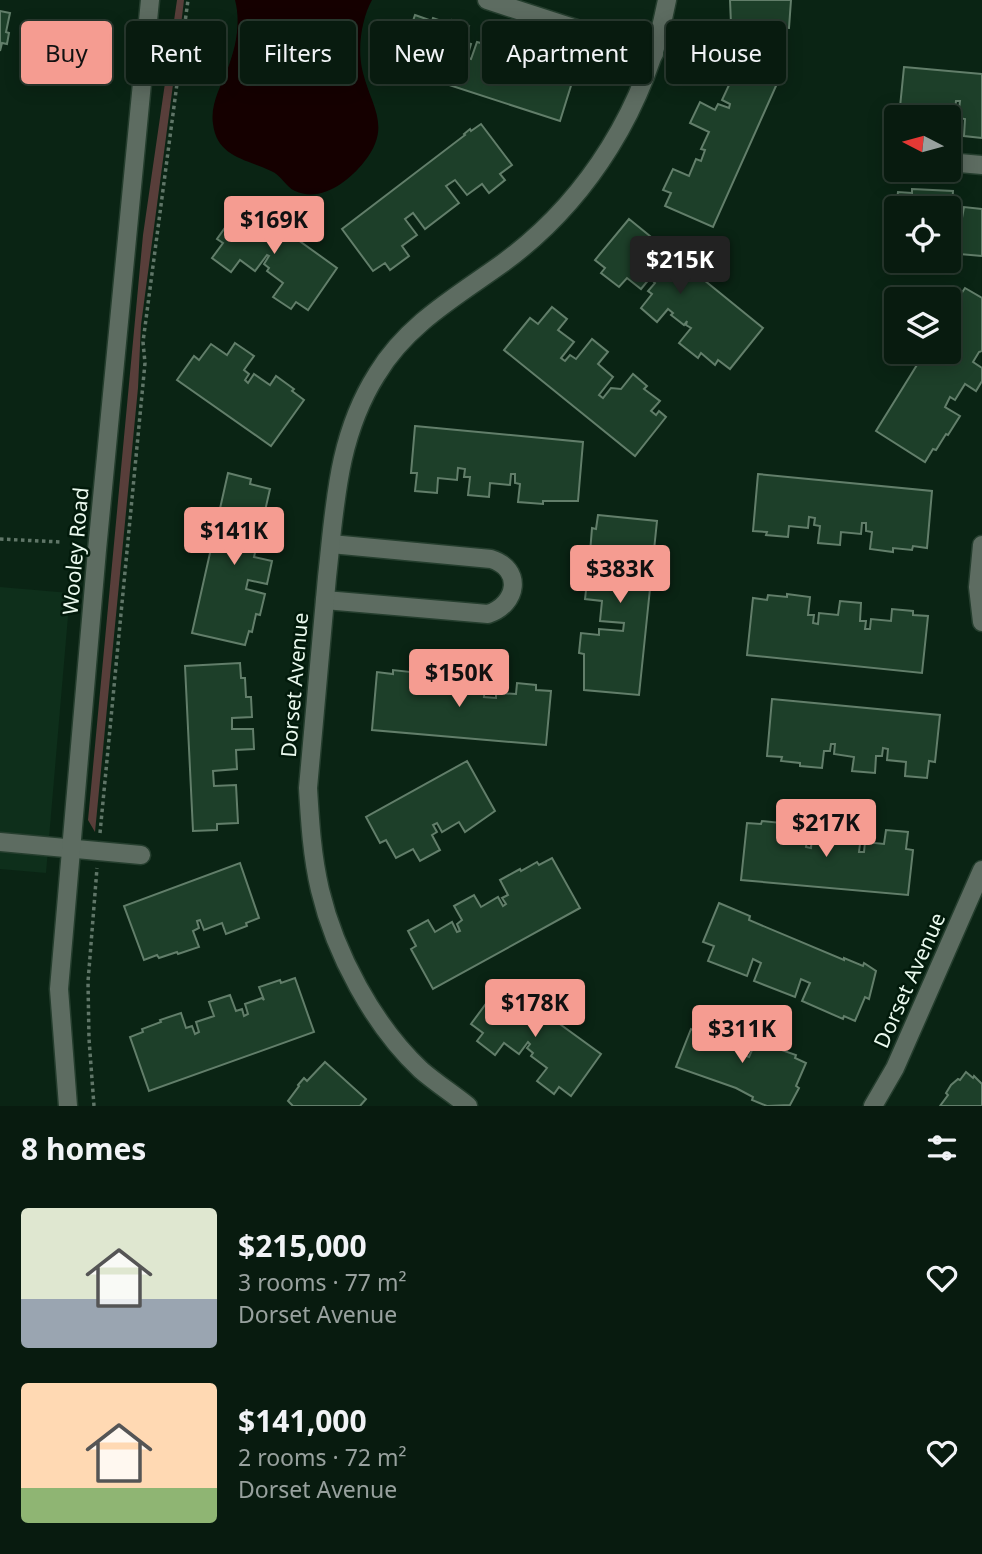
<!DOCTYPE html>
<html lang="en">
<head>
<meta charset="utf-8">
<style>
	:root { --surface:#081b0f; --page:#16281d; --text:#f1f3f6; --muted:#98a19e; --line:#29392f; --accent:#f59c91 }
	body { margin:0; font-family:"Noto Sans",sans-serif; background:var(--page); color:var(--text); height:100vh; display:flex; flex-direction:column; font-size:26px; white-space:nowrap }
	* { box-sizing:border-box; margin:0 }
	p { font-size:23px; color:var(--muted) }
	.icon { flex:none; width:38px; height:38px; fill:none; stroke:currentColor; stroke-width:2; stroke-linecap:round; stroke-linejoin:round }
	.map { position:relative; height:1106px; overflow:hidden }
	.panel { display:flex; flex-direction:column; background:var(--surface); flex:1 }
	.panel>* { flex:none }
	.guide { position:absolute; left:21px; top:21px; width:942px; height:63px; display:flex; gap:14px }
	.needle { width:46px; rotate:276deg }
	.controls { position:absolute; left:884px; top:105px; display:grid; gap:14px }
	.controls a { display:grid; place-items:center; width:77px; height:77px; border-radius:7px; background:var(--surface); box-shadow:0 4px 18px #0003,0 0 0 2px var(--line); font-size:35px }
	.price { position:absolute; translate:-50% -60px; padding:0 16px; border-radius:7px; background:var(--accent); color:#111; font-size:23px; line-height:46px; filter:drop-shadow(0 2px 4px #0008) }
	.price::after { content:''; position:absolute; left:50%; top:42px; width:21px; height:16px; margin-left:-10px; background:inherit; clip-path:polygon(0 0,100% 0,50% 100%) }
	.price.current { background:#222; color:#fff }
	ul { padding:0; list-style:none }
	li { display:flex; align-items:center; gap:21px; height:175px; padding:0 21px }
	li span { display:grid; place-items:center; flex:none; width:196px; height:140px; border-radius:7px; color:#555 }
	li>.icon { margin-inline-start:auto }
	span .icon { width:84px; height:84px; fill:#fffc; stroke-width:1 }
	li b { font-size:30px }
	h2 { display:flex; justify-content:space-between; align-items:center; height:84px; padding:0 21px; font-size:30px }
	.chip { padding:0 24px; border-radius:7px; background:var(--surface); box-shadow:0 4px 18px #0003,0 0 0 2px var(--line); font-size:24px; line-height:63px }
	.chip.current { background:var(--accent); color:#111 }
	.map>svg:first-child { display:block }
	.built { fill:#0e2f1b }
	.green { fill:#583e3a }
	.water { fill:#150000 }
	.building { fill:#1d3f29; stroke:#627e6a; stroke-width:2 }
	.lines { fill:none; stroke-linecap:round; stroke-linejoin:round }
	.minor-casing { stroke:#253e2e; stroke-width:21 }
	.path { stroke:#607668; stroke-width:3.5; stroke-dasharray:3.5 3.5; stroke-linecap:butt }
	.minor { stroke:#5d6c61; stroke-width:18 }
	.labels { text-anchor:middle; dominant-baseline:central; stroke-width:5; stroke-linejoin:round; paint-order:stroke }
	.street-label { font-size:21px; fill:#eaf9ee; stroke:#021a0b }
</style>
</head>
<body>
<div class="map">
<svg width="982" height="1106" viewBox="0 0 982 1106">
	<rect width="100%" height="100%" fill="#0a2414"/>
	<polygon class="built" points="0,587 70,593 46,873 0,869"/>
	<polygon class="green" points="177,0 184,0 182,17 141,325 138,388 95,832 88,820 143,235"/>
	<path class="water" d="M235,0H372C361,20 357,50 363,73C372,108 392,127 364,162C349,181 321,203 295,191C286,187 281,175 271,171C246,159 217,157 213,124C210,104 221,86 228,68C236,46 241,23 235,0Z"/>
	<g class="building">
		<polygon points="730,0 791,0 789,28 731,24"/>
		<polygon points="0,11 10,13 6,32 9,33 7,44 2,43 0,51"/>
		<polygon points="415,15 432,21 433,18 450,24 452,20 469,26 464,42 471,44 467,58 471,59 477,42 495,47 499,33 521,40 515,58 521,60 517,74 521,75 527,58 544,64 549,49 572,57 567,73 574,76 560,121 397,68"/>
		<polygon points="736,46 784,68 713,227 665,206 671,193 663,190 673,169 689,176 696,159 701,161 705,150 701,149 709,132 690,123 700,102 715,110 718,104 729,108 730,104 722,100 730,83 715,76 723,56 731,60"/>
		<polygon points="904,67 982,74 982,138 964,136 965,119 958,118 960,101 956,101 954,120 948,119 948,117 899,117"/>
		<polygon points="481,124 512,165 500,174 505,180 489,193 482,184 467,195 455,180 446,186 459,203 425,229 413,213 405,219 417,235 402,246 409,256 390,270 385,263 373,271 342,229 465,135 464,134 470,129 471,131"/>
		<polygon points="912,189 953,191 952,209 958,209 957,217 962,218 964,207 982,209 982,256 948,253 948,208 896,208 898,192 912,193"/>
		<polygon points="244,201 337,268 308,310 296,302 291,309 273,297 283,283 267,271 269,268 264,264 269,256 267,255 255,271 240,260 231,272 212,258 223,243 217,239"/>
		<polygon points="629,219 763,328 730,369 718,360 715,365 701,353 698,358 679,343 691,328 686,325 687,321 684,325 671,315 673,313 668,309 657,322 641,308 652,294 648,291 655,283 650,278 641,289 627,278 619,287 601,273 605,268 595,260"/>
		<polygon points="965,288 982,298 982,351 979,352 973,362 982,368 982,381 976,391 965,384 955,400 950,397 945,407 960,416 948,435 946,434 936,450 933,449 925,462 876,431 925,352 948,352 948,314"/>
		<polygon points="552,307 567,319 558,330 574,342 561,358 565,361 570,355 576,359 592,339 608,352 598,364 613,377 599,395 603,398 611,388 621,389 633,374 647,386 644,389 660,401 651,411 656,415 659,411 666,417 635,456 504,350 530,318 538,324"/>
		<polygon points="235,343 254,356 244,370 249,374 245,380 248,383 254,374 270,385 276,376 294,389 292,391 304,400 271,446 177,380 194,356 199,360 211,344 227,355"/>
		<polygon points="415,426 583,442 578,501 543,501 543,504 518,502 520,484 515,483 515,474 511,474 510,485 490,483 489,497 468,495 470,477 464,477 465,469 458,468 457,480 438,478 437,493 415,491 417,473 411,473"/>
		<polygon points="228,473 251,479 250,484 270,489 262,524 243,520 239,535 258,540 254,557 272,561 267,584 248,580 246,589 265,594 260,615 256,614 252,632 249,631 245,645 192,633"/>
		<polygon points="758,474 932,491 927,548 913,546 912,550 893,548 893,552 870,549 872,532 866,531 866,523 862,523 861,534 841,532 840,545 818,543 820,526 814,525 815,518 809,517 808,528 789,526 788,537 766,535 767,532 753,531"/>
		<polygon points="598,515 657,521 639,695 584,690 584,654 579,653 581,633 599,635 599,629 623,631 624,623 600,621 602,601 585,599 587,582 607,584 607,579 625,581 626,574 600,571 602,554 590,553 592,528 596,529"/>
		<polygon points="787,594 810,597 808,615 814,615 813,623 818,624 819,613 838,615 840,601 861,603 860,621 866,621 865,629 870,629 871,619 891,621 892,609 913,611 913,615 928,616 922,673 747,655 753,598 767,600 768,595 787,597"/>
		<polygon points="240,663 241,678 245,678 246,697 251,697 252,717 232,718 232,729 253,729 254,749 236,750 237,769 213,771 214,786 236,785 238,823 217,824 217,830 193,831 185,666"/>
		<polygon points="410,668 434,670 432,690 442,691 443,686 462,688 463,674 486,676 484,697 496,698 496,693 516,694 517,683 536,685 536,690 551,691 546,745 372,730 377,672 393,674 393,670 410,672"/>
		<polygon points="772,699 940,715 935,762 929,761 927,778 905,776 906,762 887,760 888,749 883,748 882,756 876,756 875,773 852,771 854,757 834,754 835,744 831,744 830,751 824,751 822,768 800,766 800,763 781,761 782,757 767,756"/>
		<polygon points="467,761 495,811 465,832 459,822 442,832 437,823 433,825 437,832 432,835 440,850 420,861 413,849 396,858 386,840 380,843 366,817"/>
		<polygon points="781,820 803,822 801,839 807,840 806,847 811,848 812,837 833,839 834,824 856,827 854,844 860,844 859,852 864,852 865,842 884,844 886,830 908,832 906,849 913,850 908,895 741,880 747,823 761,824 762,821 781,823"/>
		<polygon points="552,858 580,908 433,989 411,949 416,946 408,931 428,920 435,932 452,922 457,932 460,931 457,924 462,920 454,906 474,895 481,907 498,897 503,906 506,904 502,898 508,895 500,880 520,869 521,871 537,862 539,865"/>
		<polygon points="240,863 259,918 246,923 247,926 226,934 222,923 204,930 200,920 197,921 199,928 193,931 199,947 178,954 177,952 159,958 157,955 144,960 124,906"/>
		<polygon points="719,903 750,916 749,920 844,960 844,958 863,966 864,963 876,971 869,999 865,997 855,1021 844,1016 843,1019 802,1001 810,983 801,979 795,997 754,981 761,963 753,959 747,976 708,961 714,946 703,942"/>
		<polygon points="295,978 314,1032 149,1091 130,1037 143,1032 142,1029 161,1022 160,1020 181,1013 186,1028 192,1026 195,1034 199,1032 196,1022 214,1016 209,1002 230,995 236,1011 242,1009 244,1016 248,1014 245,1004 262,998 264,1000 259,987 280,980 281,983"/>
		<polygon points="502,982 601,1054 571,1096 559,1087 554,1094 537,1081 547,1068 531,1056 533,1053 527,1048 530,1044 528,1042 519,1054 504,1043 495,1055 477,1041 483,1033 471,1024"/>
		<polygon points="709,1019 749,1036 741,1054 749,1057 756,1041 796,1055 795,1058 806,1063 796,1086 799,1088 790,1105 767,1106 752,1100 753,1097 736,1088 676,1067 691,1029 702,1034"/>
		<polygon points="325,1062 366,1099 360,1106 293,1106 288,1101 299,1086 298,1085 304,1078 307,1081"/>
		<polygon points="966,1072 973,1078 974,1076 982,1084 982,1106 940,1106 948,1095 946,1093 951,1085 958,1079 960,1080"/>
	</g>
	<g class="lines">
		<defs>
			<g id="minor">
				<polyline points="487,0 654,54"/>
				<polyline points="948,162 982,165"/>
				<polyline points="982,545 978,587 982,622"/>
				<path d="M325,600L488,614C518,604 523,569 491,559L331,544"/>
				<polyline points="0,842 141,855"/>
				<polyline points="68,1106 59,989 97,550 150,0"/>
				<path d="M468,1106C453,1094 436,1083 421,1070C373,1025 335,953 320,890C312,856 310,822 308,788C314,718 320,648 327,577C335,506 337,437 377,374C407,324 457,296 503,263C589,200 647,105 667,0"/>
				<polyline points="873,1106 895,1068 982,870"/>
			</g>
		</defs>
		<use href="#minor" class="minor-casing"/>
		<g class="path">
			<polyline points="0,539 60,542"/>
			<polyline points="100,833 145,363 143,342 188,0"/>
			<polyline points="94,1106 89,1039 88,982 97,868"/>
		</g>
		<use href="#minor" class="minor"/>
	</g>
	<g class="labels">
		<g class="street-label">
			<text transform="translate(75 551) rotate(-85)">Wooley Road</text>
			<text transform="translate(294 685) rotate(-85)">Dorset Avenue</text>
			<text transform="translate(909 980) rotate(-66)">Dorset Avenue</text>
		</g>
	</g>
</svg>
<div class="controls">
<a><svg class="needle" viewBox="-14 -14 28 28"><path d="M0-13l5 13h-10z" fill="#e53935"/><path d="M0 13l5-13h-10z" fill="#98a19e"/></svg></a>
<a><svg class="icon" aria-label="locate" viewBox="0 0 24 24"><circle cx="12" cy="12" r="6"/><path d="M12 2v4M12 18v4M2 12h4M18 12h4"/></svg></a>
<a><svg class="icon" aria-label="layers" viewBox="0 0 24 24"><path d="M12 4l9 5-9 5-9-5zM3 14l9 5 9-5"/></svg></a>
</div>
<b class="price" style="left:274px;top:256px">$169K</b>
<b class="price current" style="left:680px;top:296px">$215K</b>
<b class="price" style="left:234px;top:567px">$141K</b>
<b class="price" style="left:620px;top:605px">$383K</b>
<b class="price" style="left:459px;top:709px">$150K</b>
<b class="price" style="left:826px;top:859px">$217K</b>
<b class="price" style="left:535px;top:1039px">$178K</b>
<b class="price" style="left:742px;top:1065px">$311K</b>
<div class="guide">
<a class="chip current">Buy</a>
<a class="chip">Rent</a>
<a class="chip">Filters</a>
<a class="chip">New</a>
<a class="chip">Apartment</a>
<a class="chip">House</a>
</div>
</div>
<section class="panel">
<h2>8 homes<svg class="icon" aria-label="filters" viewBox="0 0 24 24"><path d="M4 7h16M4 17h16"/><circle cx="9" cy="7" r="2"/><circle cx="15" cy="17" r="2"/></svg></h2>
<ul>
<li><span style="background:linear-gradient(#dfe7d0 65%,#9aa5b1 0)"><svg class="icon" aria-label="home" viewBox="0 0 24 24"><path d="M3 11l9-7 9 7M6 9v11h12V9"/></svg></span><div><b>$215,000</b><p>3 rooms · 77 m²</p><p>Dorset Avenue</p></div><svg class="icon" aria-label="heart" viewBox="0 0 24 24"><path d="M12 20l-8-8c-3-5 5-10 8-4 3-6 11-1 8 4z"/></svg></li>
<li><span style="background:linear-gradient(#ffd9b3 75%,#8fb573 0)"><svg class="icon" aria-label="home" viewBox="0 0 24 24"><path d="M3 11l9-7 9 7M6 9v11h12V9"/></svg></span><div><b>$141,000</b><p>2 rooms · 72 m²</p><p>Dorset Avenue</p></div><svg class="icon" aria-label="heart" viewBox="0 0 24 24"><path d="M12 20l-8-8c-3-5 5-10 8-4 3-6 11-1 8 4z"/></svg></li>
</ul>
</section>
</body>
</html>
